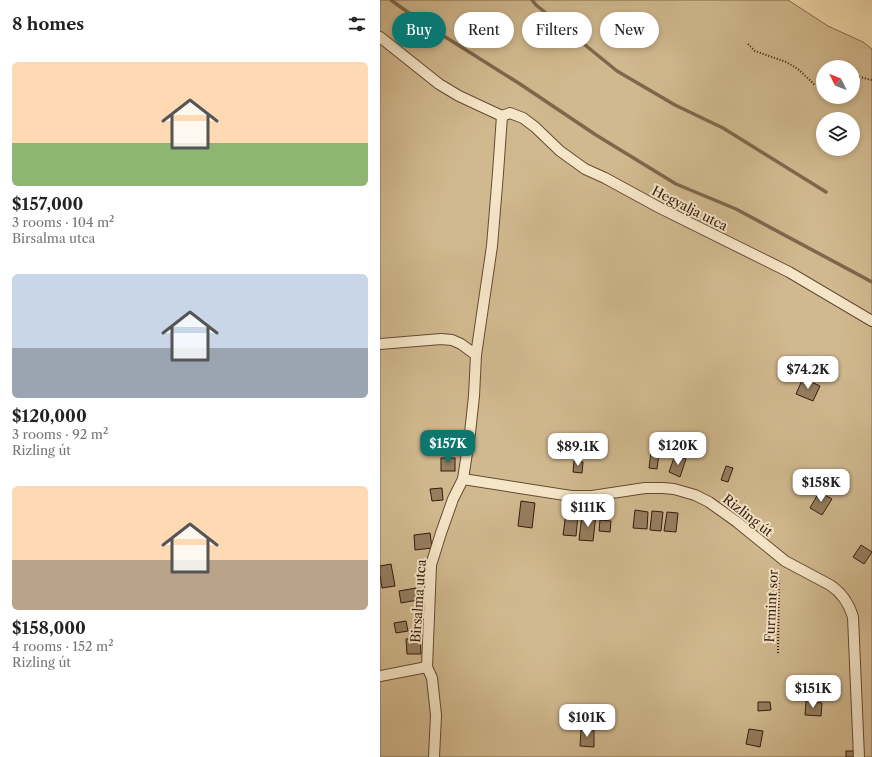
<!DOCTYPE html>
<html lang="en">
<head>
<meta charset="utf-8">
<style>
	:root { --surface:#fff; --page:#f6f6f6; --text:#222; --muted:#767676; --accent:#0f766e }
	body { margin:0; font-family:"Libre Caslon Text",serif; background:var(--page); color:var(--text); height:100vh; display:flex; flex-direction:column; font-size:15px; white-space:nowrap }
	* { box-sizing:border-box; margin:0 }
	p { font-size:13px; color:var(--muted) }
	.icon { flex:none; width:22px; height:22px; fill:none; stroke:currentColor; stroke-width:2; stroke-linecap:round; stroke-linejoin:round }
	.map { position:relative; flex:1; overflow:hidden }
	.side { display:flex; flex-direction:column; background:var(--surface); width:380px }
	.side>* { flex:none }
	.hud { position:absolute; left:12px; top:12px; width:380px; height:36px; display:flex; gap:8px }
	.needle { width:26px; rotate:313deg }
	.buttons { position:absolute; left:436px; top:60px; display:grid; gap:8px }
	.buttons a { display:grid; place-items:center; width:44px; height:44px; border-radius:50%; background:var(--surface); box-shadow:0 2px 6px #0003; font-size:20px }
	.price { position:absolute; translate:-50% -34px; padding:0 9px; border-radius:8px; background:#fff; color:#222; font-size:13px; line-height:26px; filter:drop-shadow(0 1px 2px #0008) }
	.price::after { content:''; position:absolute; left:50%; top:24px; width:12px; height:9px; margin-left:-6px; background:inherit; clip-path:polygon(0 0,100% 0,50% 100%) }
	.price.current { background:var(--accent); color:#fff }
	ul { padding:0; list-style:none }
	li { display:grid; align-content:center; gap:8px; height:212px; padding:0 12px }
	li span { display:grid; place-items:center; height:124px; border-radius:6px; color:#555 }
	li>.icon { margin-inline-start:auto }
	span .icon { width:72px; height:72px; fill:#fffc; stroke-width:1 }
	li b { font-size:17px }
	h2 { display:flex; justify-content:space-between; align-items:center; height:48px; padding:0 12px; font-size:17px }
	.tag { padding:0 14px; border-radius:18px; background:var(--surface); box-shadow:0 2px 6px #0003; font-size:14px; line-height:36px }
	.tag.current { background:var(--accent); color:#fff }
	main { display:flex; flex:1; min-height:0 }
	.map>svg:first-child { display:block }
	.green { fill:#d1b98f; stroke:#826a4e; fill-rule:evenodd }
	.lines { fill:none; stroke-linecap:round; stroke-linejoin:round }
	.stream { stroke:#7f664c; stroke-width:3.5 }
	.building { fill:#967e5f; stroke:#341b0e }
	.minor-casing { stroke:#634a35; stroke-width:12 }
	.path { stroke:#341b0e; stroke-width:2; stroke-dasharray:1 2; stroke-linecap:butt }
	.minor { stroke:#f6e6c8; stroke-width:10 }
	.labels { text-anchor:middle; dominant-baseline:central; stroke-width:4; stroke-linejoin:round; paint-order:stroke }
	.street-label { font-size:13px; fill:#341b0e; stroke:#f6e6c8 }
</style>
</head>
<body>
<main>
<section class="side">
<h2>8 homes<svg class="icon" aria-label="filters" viewBox="0 0 24 24"><path d="M4 7h16M4 17h16"/><circle cx="9" cy="7" r="2"/><circle cx="15" cy="17" r="2"/></svg></h2>
<ul>
<li><span style="background:linear-gradient(#ffd9b3 65%,#8fb573 0)"><svg class="icon" aria-label="home" viewBox="0 0 24 24"><path d="M3 11l9-7 9 7M6 9v11h12V9"/></svg></span><div><b>$157,000</b><p>3 rooms · 104 m²</p><p>Birsalma utca</p></div></li>
<li><span style="background:linear-gradient(#c9d6e8 60%,#9aa5b1 0)"><svg class="icon" aria-label="home" viewBox="0 0 24 24"><path d="M3 11l9-7 9 7M6 9v11h12V9"/></svg></span><div><b>$120,000</b><p>3 rooms · 92 m²</p><p>Rizling út</p></div></li>
<li><span style="background:linear-gradient(#ffd9b3 60%,#b9a48a 0)"><svg class="icon" aria-label="home" viewBox="0 0 24 24"><path d="M3 11l9-7 9 7M6 9v11h12V9"/></svg></span><div><b>$158,000</b><p>4 rooms · 152 m²</p><p>Rizling út</p></div></li>
</ul>
</section>
<div class="map">
<svg width="492" height="757" viewBox="0 0 492 757">
	<rect width="100%" height="100%" fill="#f1d9aa"/>
	<filter id="stains"><feTurbulence type="fractalNoise" baseFrequency=".005" numOctaves="4"/><feColorMatrix values="0 0 0 0 .2 0 0 0 0 .09 0 0 0 0 .02 0 0 0 .5 -.17"/></filter>
	<radialGradient id="worn" r=".72"><stop offset=".6" stop-color="#630" stop-opacity="0"/><stop offset="1" stop-color="#630" stop-opacity=".3"/></radialGradient>
	<path class="green" d="M0,0H408L448,26L483,42L492,49V757H0ZM443,67H473V97H443ZM443,119H473V149H443Z"/>
	<g class="lines">
		<g class="stream">
			<polyline points="11,0 40,21 140,84 216,135 296,184 356,209 492,282"/>
			<polyline points="152,0 156,5 237,71 295,105 343,128 446,192"/>
		</g>
	</g>
	<g class="building">
		<polygon points="423,378 440,386 433,401 416,394"/>
		<polygon points="271,452 279,453 277,469 269,468"/>
		<polygon points="295,455 306,459 300,477 289,472"/>
		<rect x="61" y="458" width="14" height="13"/>
		<polygon points="194,461 203,462 202,473 193,472"/>
		<polygon points="346,466 353,468 348,482 341,480"/>
		<polygon points="62,488 63,500 52,501 50,489"/>
		<polygon points="439,492 452,499 442,515 430,508"/>
		<polygon points="141,501 155,503 152,528 138,526"/>
		<polygon points="255,510 268,512 267,529 253,528"/>
		<polygon points="272,511 283,512 281,531 270,530"/>
		<polygon points="287,512 298,513 296,532 284,531"/>
		<polygon points="186,513 198,515 196,536 183,535"/>
		<polygon points="202,514 216,515 213,541 199,540"/>
		<polygon points="220,520 231,521 230,532 219,531"/>
		<polygon points="50,533 52,548 35,550 34,535"/>
		<polygon points="481,545 492,552 484,564 473,557"/>
		<polygon points="11,564 15,586 2,588 0,575 0,566"/>
		<polygon points="36,588 38,600 21,603 19,591"/>
		<polygon points="26,621 28,631 16,633 14,623"/>
		<polygon points="40,638 41,654 27,654 26,639"/>
		<polygon points="426,701 442,703 441,716 425,715"/>
		<polygon points="378,702 390,702 391,710 378,711"/>
		<polygon points="369,729 383,731 380,747 366,744"/>
		<polygon points="201,730 214,730 214,747 200,746"/>
		<rect x="466" y="751" width="11" height="6"/>
	</g>
	<g class="lines">
		<defs>
			<g id="minor">
				<polyline points="0,37 59,84 79,96 122,116"/>
				<polyline points="122,116 130,113 143,118 155,127 180,151 205,169 225,178 280,208 409,272 492,321"/>
				<polyline points="0,344 61,339 72,340 81,344 96,355"/>
				<path d="M83,479L191,496H212L265,488H283L294,489L315,495L329,502L357,522L405,561L450,585C461,592 469,604 473,617L479,757"/>
				<polyline points="0,676 47,667"/>
				<polyline points="54,757 56,715 52,678 47,667 51,565 61,533 73,499 83,479 90,433 94,396 96,355 112,246 118,173 122,116"/>
			</g>
		</defs>
		<use href="#minor" class="minor-casing"/>
		<g class="path">
			<polyline points="368,44 375,51 406,62 418,69 434,84 440,85 443,84"/>
			<polyline points="473,77 480,77 492,80"/>
			<polyline points="398,653 399,570"/>
		</g>
		<use href="#minor" class="minor"/>
	</g>
	<g class="labels">
		<g class="street-label">
			<text transform="translate(310 208) rotate(27)">Hegyalja utca</text>
			<text transform="translate(368 515) rotate(38)">Rizling út</text>
			<text transform="translate(38 601) rotate(-86)">Birsalma utca</text>
			<text transform="translate(391 606) rotate(-87)">Furmint sor</text>
		</g>
	</g>
	<rect width="100%" height="100%" filter="url(#stains)"/>
	<rect width="100%" height="100%" fill="url(#worn)"/>
</svg>
<div class="buttons">
<a><svg class="needle" viewBox="-14 -14 28 28"><path d="M0-13l5 13h-10z" fill="#e53935"/><path d="M0 13l5-13h-10z" fill="#767676"/></svg></a>
<a><svg class="icon" aria-label="layers" viewBox="0 0 24 24"><path d="M12 4l9 5-9 5-9-5zM3 14l9 5 9-5"/></svg></a>
</div>
<b class="price" style="left:428px;top:390px">$74.2K</b>
<b class="price current" style="left:68px;top:464px">$157K</b>
<b class="price" style="left:298px;top:466px">$120K</b>
<b class="price" style="left:198px;top:467px">$89.1K</b>
<b class="price" style="left:441px;top:503px">$158K</b>
<b class="price" style="left:208px;top:528px">$111K</b>
<b class="price" style="left:433px;top:709px">$151K</b>
<b class="price" style="left:207px;top:738px">$101K</b>
<div class="hud">
<a class="tag current">Buy</a>
<a class="tag">Rent</a>
<a class="tag">Filters</a>
<a class="tag">New</a>
</div>
</div>
</main>
</body>
</html>
